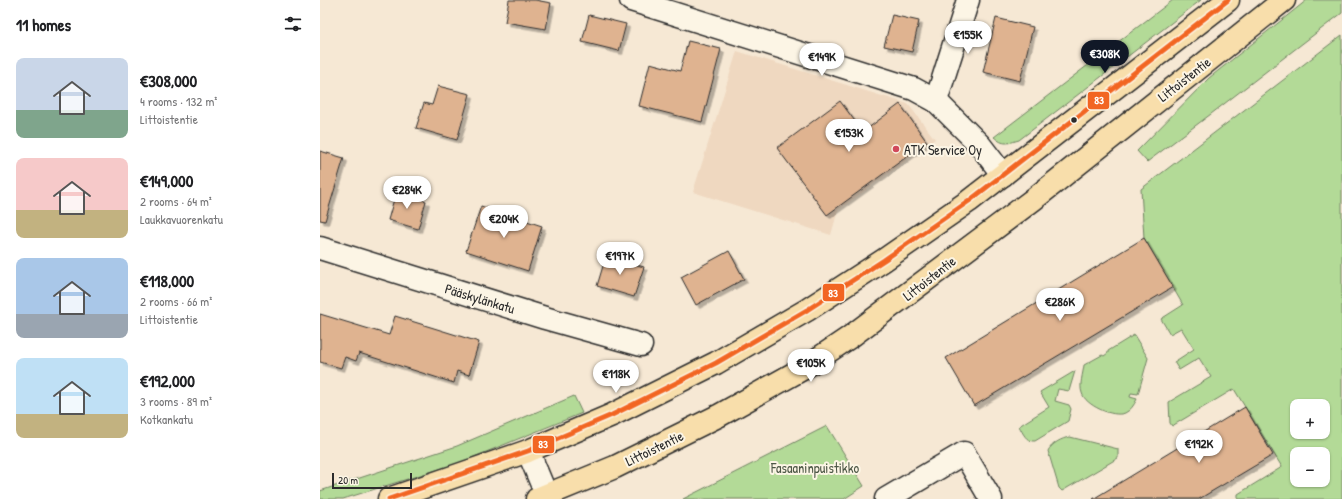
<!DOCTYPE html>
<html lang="en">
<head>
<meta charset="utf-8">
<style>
	:root { --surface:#fff; --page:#f2f2f2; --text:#202124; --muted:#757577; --accent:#111827 }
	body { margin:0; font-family:"Patrick Hand",sans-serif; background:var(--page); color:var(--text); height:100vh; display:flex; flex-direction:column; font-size:15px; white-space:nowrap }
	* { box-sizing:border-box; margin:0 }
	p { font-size:13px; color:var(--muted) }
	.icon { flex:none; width:22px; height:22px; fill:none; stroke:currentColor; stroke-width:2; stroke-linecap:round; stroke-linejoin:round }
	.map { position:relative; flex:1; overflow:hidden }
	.drawer { display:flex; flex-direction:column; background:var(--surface); width:320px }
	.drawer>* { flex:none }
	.buttons { position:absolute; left:970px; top:399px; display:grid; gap:8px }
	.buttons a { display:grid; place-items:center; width:40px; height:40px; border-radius:8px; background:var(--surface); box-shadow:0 1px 3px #0004; font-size:20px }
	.scale { position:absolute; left:12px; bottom:10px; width:80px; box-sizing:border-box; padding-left:4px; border:2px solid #2b2b2b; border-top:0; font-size:11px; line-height:14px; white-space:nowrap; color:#2b2b2b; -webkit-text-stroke:3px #fcf5e5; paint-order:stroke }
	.price { position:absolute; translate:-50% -34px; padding:0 9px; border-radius:14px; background:#fff; color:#222; font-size:13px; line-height:26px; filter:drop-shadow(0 1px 2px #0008) }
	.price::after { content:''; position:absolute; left:50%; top:24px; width:12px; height:9px; margin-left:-6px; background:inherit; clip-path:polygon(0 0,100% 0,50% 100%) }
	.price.active { background:var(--accent); color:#fff }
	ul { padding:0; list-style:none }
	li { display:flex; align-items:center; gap:12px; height:100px; padding:0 16px }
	li span { display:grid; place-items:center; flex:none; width:112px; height:80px; border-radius:8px; color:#555 }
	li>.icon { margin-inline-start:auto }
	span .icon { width:48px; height:48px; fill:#fffc; stroke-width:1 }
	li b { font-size:17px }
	h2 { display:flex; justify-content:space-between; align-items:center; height:48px; padding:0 16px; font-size:17px }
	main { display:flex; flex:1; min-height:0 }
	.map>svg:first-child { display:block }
	.built { fill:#efd8c0 }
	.green { fill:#b3da97; stroke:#6f8261; fill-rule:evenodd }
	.building { fill:#dfb390; stroke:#2b2b2b; filter:url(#shadow) }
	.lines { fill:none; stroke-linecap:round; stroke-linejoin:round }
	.minor-casing { stroke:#2b2b2b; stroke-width:25 }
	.major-casing { stroke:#2b2b2b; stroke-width:25 }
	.minor { stroke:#fcf5e5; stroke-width:22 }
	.major { stroke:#f8deab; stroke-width:22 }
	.bus-1-casing { stroke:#fcf5e5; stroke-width:8 }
	.bus-1 { stroke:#f26522; stroke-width:5 }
	.bus-dot { fill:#2b2b2b; stroke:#fcf5e5; stroke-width:1.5 }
	.poi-dot { fill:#d1495b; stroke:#fcf5e5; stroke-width:1.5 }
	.labels { text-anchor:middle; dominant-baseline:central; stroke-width:4; stroke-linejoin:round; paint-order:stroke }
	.street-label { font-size:14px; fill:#2b2b2b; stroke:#fcf5e5 }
	.poi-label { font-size:14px; fill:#2b2b2b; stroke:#fcf5e5; text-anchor:start }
	.park-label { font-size:14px; fill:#4d5746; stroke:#fcf5e5 }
	.line-badge { stroke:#fcf5e5; stroke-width:1.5 }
	.badge-label { font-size:11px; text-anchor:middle; font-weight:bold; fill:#fff }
</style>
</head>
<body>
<main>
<section class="drawer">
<h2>11 homes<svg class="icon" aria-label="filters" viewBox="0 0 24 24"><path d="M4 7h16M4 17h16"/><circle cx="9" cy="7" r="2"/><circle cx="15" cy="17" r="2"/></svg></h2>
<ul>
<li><span style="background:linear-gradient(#c9d6e8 65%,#7fa58c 0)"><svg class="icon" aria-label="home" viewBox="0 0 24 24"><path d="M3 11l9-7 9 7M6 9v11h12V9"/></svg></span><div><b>€308,000</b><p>4 rooms · 132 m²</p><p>Littoistentie</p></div></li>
<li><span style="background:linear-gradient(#f6c9c9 65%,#c2b280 0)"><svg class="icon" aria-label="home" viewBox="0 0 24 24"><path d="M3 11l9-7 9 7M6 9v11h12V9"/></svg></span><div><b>€149,000</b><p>2 rooms · 64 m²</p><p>Laukkavuorenkatu</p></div></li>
<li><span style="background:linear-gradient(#a9c7e8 70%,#9aa5b1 0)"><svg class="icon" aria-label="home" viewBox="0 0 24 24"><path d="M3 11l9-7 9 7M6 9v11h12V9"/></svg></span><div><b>€118,000</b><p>2 rooms · 66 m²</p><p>Littoistentie</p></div></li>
<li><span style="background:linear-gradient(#bfe0f5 70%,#c2b280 0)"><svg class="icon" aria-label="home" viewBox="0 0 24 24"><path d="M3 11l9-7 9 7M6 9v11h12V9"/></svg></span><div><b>€192,000</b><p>3 rooms · 89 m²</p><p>Kotkankatu</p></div></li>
</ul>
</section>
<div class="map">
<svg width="1022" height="499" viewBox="0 0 1022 499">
	<defs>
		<filter id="shadow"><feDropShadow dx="3.5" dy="3.5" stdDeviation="0" flood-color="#0004"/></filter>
	</defs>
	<rect width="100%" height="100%" fill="#f6e8d4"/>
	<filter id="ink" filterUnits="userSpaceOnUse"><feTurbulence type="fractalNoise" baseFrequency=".025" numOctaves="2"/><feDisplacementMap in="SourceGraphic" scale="8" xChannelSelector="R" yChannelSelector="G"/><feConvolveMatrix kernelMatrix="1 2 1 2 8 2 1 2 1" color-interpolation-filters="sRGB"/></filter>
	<g filter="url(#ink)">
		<polygon class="built" points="417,51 588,104 615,139 518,210 511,235 373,192"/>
		<g class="green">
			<path d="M853,0H881L699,140C688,143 684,146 674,137Z"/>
			<polygon points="987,0 1022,0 1022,13 891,114 827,162 817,151 889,78"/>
			<path d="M1022,35V499H918V494L962,467L914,389L852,426L850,423L849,402L891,377L879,358L859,370L854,362L874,349L861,328L850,334L841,319L863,305L824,238L821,189ZM977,406H1003V432H977ZM977,454H1003V480H977Z"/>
			<path d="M814,335L828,358L818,394L811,393L810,397L817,399C814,405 811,410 805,413C793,418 765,405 762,393C759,385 763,374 764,365L782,355L784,356L788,353V351Z"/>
			<path d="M755,371L749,391L738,389L735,401L749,405L751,409L748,421L715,441C706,442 703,433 699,426L729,407L720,392Z"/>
			<polygon points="254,396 262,413 139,463 23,499 0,499 0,491 137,446"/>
			<polygon points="507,426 544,486 524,499 363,499"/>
			<path d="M750,437L798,449V458L742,491L739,488L728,451C731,444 742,438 750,437Z"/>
		</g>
		<g class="building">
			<polygon points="189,0 215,0 231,3 226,29 185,22"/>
			<polygon points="269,15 306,24 299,51 262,42"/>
			<polygon points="572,15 599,21 592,52 564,46"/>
			<polygon points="676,18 713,27 700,81 663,72"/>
			<polygon points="368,41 401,49 382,122 319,106 330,63 360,71"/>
			<polygon points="118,86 150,94 137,140 96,128 104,103 112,105"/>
			<polygon points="520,101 543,132 580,104 607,142 507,215 457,148"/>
			<polygon points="0,151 24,158 5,221 0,220"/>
			<polygon points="76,192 106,201 98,229 68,220"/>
			<polygon points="161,206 222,226 208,271 146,251"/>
			<polygon points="824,238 853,287 654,406 626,358"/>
			<polygon points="409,251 424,279 376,305 361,277"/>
			<polygon points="286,256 324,267 314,297 277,286"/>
			<polygon points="0,314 69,335 75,316 159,342 149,375 137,371 134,383 39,353 36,361 25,357 21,368 0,362"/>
			<polygon points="925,407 953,455 879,499 773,499"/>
		</g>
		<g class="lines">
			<defs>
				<g id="minor">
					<polyline points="311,0 594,89 616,101 660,145 683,175"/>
					<polyline points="616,101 648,0"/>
					<polyline points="0,248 225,318 321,345"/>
					<polyline points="208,451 228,499"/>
					<polyline points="566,499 644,453 671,499"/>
				</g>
				<g id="major">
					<polyline points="69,499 208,451 292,415 396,363 487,310 564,260 649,201 908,0"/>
					<polyline points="217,499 295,467 400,415 484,368 530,337 714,199 964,0"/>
				</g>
			</defs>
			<use href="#minor" class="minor-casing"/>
			<use href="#major" class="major-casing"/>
			<use href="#minor" class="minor"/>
			<use href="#major" class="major"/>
			<defs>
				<polyline id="bus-1" points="69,499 208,451 292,415 396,363 487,310 564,260 649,201 908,0"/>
			</defs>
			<use href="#bus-1" class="bus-1-casing"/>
			<use href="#bus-1" class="bus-1"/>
		</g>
	</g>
	<circle class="bus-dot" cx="754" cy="120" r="3.5"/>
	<circle class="poi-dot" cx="576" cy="149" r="4"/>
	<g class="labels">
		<g class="street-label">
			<text transform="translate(864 79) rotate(-38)">Littoistentie</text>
			<text transform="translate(609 278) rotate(-38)">Littoistentie</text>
			<text transform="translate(160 298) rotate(17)">Pääskylänkatu</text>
			<text transform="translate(334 448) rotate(-26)">Littoistentie</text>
		</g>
		<g class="poi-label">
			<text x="584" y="149">ATK Service Oy</text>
		</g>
		<g class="park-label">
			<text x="495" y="467">Fasaaninpuistikko</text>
		</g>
	</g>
	<g class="line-badge">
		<rect x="767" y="91" width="23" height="19" rx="4" fill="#f26522"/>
		<rect x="502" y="283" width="23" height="19" rx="4" fill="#f26522"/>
		<rect x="212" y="435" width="23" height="19" rx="4" fill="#f26522"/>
	</g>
	<g class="badge-label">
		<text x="779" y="104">83</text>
		<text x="513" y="297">83</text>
		<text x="223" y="448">83</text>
	</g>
</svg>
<div class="buttons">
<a>+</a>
<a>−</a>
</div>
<div class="scale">20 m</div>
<b class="price" style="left:648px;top:55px">€155K</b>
<b class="price active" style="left:785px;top:74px">€308K</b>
<b class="price" style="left:502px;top:77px">€149K</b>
<b class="price" style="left:529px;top:153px">€153K</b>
<b class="price" style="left:87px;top:210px">€284K</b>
<b class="price" style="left:184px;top:239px">€204K</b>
<b class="price" style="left:300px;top:276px">€197K</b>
<b class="price" style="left:740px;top:322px">€286K</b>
<b class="price" style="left:491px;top:383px">€105K</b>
<b class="price" style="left:296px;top:394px">€118K</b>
<b class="price" style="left:879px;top:464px">€192K</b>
</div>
</main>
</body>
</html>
